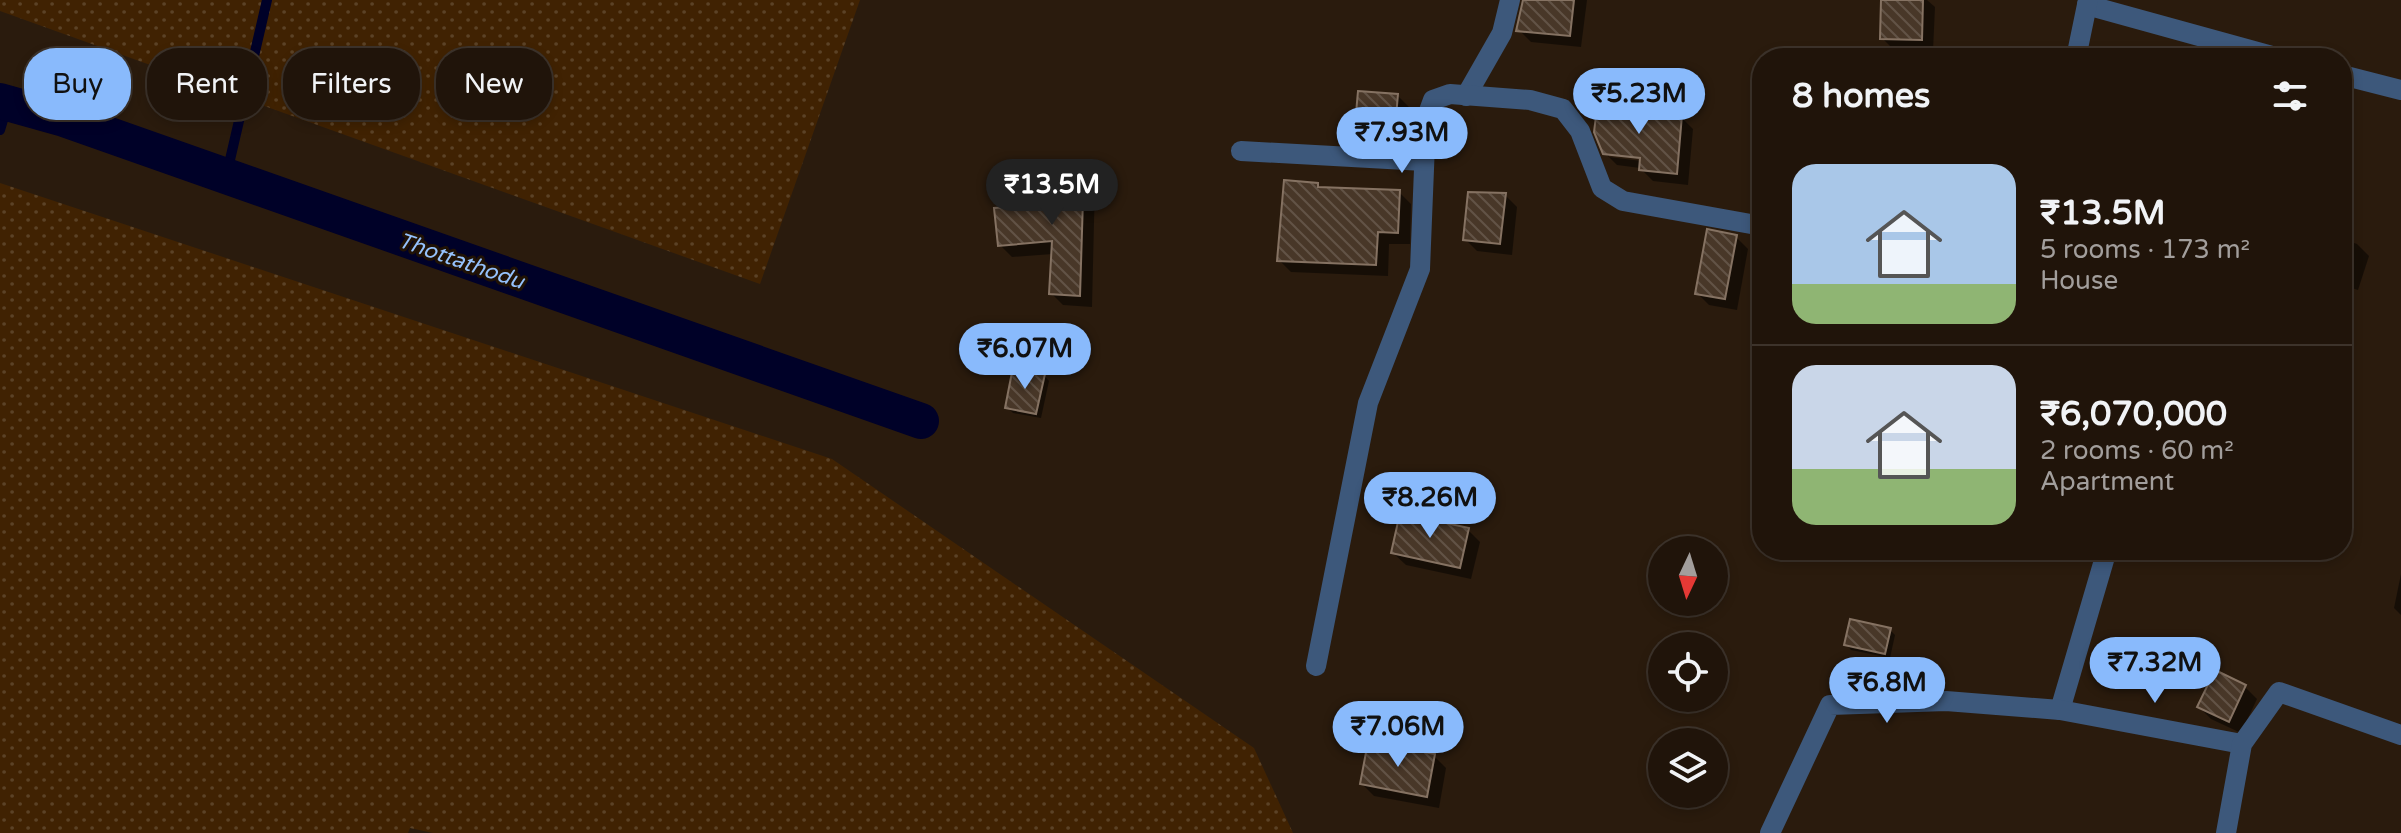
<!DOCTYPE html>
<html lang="en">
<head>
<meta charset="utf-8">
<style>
	:root { --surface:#20140a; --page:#2d2118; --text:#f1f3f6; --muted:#a29e9c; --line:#3d332b; --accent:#89bafc }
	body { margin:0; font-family:"Varela Round",sans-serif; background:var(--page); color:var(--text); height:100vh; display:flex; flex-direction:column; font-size:30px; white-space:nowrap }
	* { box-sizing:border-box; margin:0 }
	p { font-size:26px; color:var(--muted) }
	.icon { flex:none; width:44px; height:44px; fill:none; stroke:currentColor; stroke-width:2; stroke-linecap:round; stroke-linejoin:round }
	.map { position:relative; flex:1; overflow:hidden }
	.details { position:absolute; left:1752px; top:48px; width:600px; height:512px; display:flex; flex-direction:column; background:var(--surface); border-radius:32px; box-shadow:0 4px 12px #0003,0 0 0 2px var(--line) }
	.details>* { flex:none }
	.banner { position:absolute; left:24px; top:48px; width:760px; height:72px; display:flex; gap:16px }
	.needle { width:52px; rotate:184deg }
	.fabs { position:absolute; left:1648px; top:536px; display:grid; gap:16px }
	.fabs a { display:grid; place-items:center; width:80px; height:80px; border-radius:50%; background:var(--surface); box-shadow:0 4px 12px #0003,0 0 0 2px var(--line); font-size:40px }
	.price { position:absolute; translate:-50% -68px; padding:0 18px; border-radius:28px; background:var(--accent); color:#111; font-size:26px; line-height:52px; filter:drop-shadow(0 2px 4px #0008) }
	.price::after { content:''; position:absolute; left:50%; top:48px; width:24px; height:18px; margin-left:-12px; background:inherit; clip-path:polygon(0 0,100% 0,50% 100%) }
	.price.active { background:#222; color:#fff }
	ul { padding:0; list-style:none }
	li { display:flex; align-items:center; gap:24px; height:200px; padding:0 40px }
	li+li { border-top:2px solid var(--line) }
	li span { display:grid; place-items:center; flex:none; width:224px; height:160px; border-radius:24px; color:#555 }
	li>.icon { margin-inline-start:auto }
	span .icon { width:96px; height:96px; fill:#fffc; stroke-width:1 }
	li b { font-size:34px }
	h2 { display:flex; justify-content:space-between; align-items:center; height:96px; padding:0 40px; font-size:34px }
	.chip { padding:0 28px; border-radius:32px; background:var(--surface); box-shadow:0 4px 12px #0003,0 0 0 2px var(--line); font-size:28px; line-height:72px }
	.chip.active { background:var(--accent); color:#111 }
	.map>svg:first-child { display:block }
	.grass { fill:url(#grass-dots) }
	.shadow { fill:#0007; fill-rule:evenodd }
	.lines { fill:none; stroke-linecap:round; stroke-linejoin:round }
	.stream { stroke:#000128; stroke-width:10 }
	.canal { stroke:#000128; stroke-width:36 }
	.building { fill:url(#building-back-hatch); stroke:#857262; stroke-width:2 }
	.minor { stroke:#3d587b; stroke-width:20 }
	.labels { text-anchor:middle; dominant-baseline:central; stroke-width:6; stroke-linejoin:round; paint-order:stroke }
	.water-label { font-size:22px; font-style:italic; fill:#95c1fb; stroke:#201205 }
</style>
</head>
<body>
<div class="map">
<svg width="2401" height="833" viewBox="0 0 2401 833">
	<defs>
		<pattern id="grass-dots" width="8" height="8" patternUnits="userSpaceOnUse" patternTransform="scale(2)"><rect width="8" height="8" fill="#402202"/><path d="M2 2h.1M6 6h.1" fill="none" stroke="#5b4226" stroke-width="1.8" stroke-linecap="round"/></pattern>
		<pattern id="building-back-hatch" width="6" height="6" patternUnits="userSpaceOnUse" patternTransform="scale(2)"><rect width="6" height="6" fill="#483728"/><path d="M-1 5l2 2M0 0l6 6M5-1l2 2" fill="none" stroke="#625346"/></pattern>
	</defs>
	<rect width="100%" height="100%" fill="#2a1b0d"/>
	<g class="grass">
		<polygon points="0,0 860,0 760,284 0,11"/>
		<polygon points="0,183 832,459 1254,748 1293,833 433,833 410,828 408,833 0,833"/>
	</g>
	<g class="shadow">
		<polygon points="1524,0 1587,0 1581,47 1531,42 1519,30"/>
		<polygon points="1883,0 1927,0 1935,7 1933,51 1894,50 1882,38"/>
		<polygon points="1398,96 1410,108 1406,151 1368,148 1356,136"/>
		<path d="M1636,107L1643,113L1681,117L1693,129L1688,185L1653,181L1640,168L1617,165L1605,153ZM1609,153L1650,158V162L1609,157Z"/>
		<polygon points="1083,169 1095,181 1092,307 1063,305 1051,293 1053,254 1012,257 1000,245 1049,206"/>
		<polygon points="1317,185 1321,189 1399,192 1411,204 1410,244 1389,244 1388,276 1291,272 1279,260"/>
		<polygon points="1505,195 1517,207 1512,255 1477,251 1465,239"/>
		<polygon points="1736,237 1748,249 1737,310 1709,305 1697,293"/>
		<polygon points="2342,239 2357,244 2369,256 2358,290 2342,285"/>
		<polygon points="1044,375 1049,381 1041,418 1013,413 1007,407"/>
		<polygon points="1756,411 1762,411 1762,475 1750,463"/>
		<polygon points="1468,530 1480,542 1471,579 1406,565 1393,553"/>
		<polygon points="2401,574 2401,615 2394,608"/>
		<polygon points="1890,630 1895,635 1890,658 1851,650 1846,644"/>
		<polygon points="2216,673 2245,687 2257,699 2241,733 2211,719 2199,707"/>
		<polygon points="1434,756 1446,768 1439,808 1374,796 1362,784"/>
	</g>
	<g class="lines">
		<g class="stream">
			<polyline points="0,130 8,103"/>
			<polyline points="226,177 267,0"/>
		</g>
		<polyline class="canal" points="0,101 64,119 921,421"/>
	</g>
	<g class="building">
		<polygon points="1523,0 1574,0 1570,36 1516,31"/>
		<polygon points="1881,0 1923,0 1922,40 1880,39"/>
		<polygon points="1358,91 1398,94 1394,140 1354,136"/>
		<polygon points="1598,100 1637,105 1636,111 1682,115 1677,174 1639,170 1640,158 1603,154 1594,132"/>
		<polygon points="1048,166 1084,167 1080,296 1049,294 1052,241 998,246 994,208 1047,204"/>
		<polygon points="1284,180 1318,183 1318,187 1400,190 1398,233 1378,232 1376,265 1277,261"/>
		<polygon points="1468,192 1506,193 1500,244 1463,240"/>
		<polygon points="1707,229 1737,235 1725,299 1695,294"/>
		<polygon points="1013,367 1045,374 1036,414 1005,408"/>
		<polygon points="1400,513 1469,528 1460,568 1391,553"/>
		<polygon points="1850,619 1891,628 1885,654 1844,645"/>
		<polygon points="2215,670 2246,685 2229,722 2197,707"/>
		<polygon points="1368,742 1435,754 1427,797 1360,784"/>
	</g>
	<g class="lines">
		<g class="minor">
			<polyline points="2087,5 2279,58"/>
			<polyline points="2076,58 2088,0"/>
			<polyline points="2342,75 2401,90"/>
			<polyline points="1466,96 1502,33 1510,0"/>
			<polyline points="1241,151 1424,161"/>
			<polyline points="1316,666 1368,403 1420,269 1426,119 1433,100 1450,94 1530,100 1563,109 1580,131 1602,188 1623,201 1762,226"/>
			<polyline points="2060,710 2107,550"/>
			<polyline points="1770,833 1830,705 1946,701 2060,710 2242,744"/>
			<polyline points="2226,833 2242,744 2279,692 2401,735"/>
		</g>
	</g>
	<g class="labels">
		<g class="water-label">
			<text transform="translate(461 261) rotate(19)">Thottathodu</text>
		</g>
	</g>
</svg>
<div class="fabs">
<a><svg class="needle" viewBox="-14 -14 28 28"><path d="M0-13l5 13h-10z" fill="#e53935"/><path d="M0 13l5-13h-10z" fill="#a29e9c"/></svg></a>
<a><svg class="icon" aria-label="locate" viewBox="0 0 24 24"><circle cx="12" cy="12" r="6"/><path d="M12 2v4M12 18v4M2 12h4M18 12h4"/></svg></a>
<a><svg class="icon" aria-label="layers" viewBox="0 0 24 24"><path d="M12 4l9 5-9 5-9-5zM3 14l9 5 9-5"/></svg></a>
</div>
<b class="price" style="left:1639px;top:136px">₹5.23M</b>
<b class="price" style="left:1402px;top:175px">₹7.93M</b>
<b class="price active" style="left:1052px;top:227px">₹13.5M</b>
<b class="price" style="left:1025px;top:391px">₹6.07M</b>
<b class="price" style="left:1430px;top:540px">₹8.26M</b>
<b class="price" style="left:2155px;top:705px">₹7.32M</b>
<b class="price" style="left:1887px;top:725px">₹6.8M</b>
<b class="price" style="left:1398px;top:769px">₹7.06M</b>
<div class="banner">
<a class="chip active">Buy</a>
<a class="chip">Rent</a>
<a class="chip">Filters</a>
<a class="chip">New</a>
</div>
<section class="details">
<h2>8 homes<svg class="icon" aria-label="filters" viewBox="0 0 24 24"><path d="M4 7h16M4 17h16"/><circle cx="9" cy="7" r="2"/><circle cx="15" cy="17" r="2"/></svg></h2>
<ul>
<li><span style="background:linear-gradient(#a9c7e8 75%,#8fb573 0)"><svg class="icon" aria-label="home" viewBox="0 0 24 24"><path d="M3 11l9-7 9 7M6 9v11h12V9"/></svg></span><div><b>₹13.5M</b><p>5 rooms · 173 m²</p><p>House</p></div></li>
<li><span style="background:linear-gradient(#c9d6e8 65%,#8fb573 0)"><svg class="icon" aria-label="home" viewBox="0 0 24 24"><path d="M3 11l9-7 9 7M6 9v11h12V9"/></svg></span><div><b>₹6,070,000</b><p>2 rooms · 60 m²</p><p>Apartment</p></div></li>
</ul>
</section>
</div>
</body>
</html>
